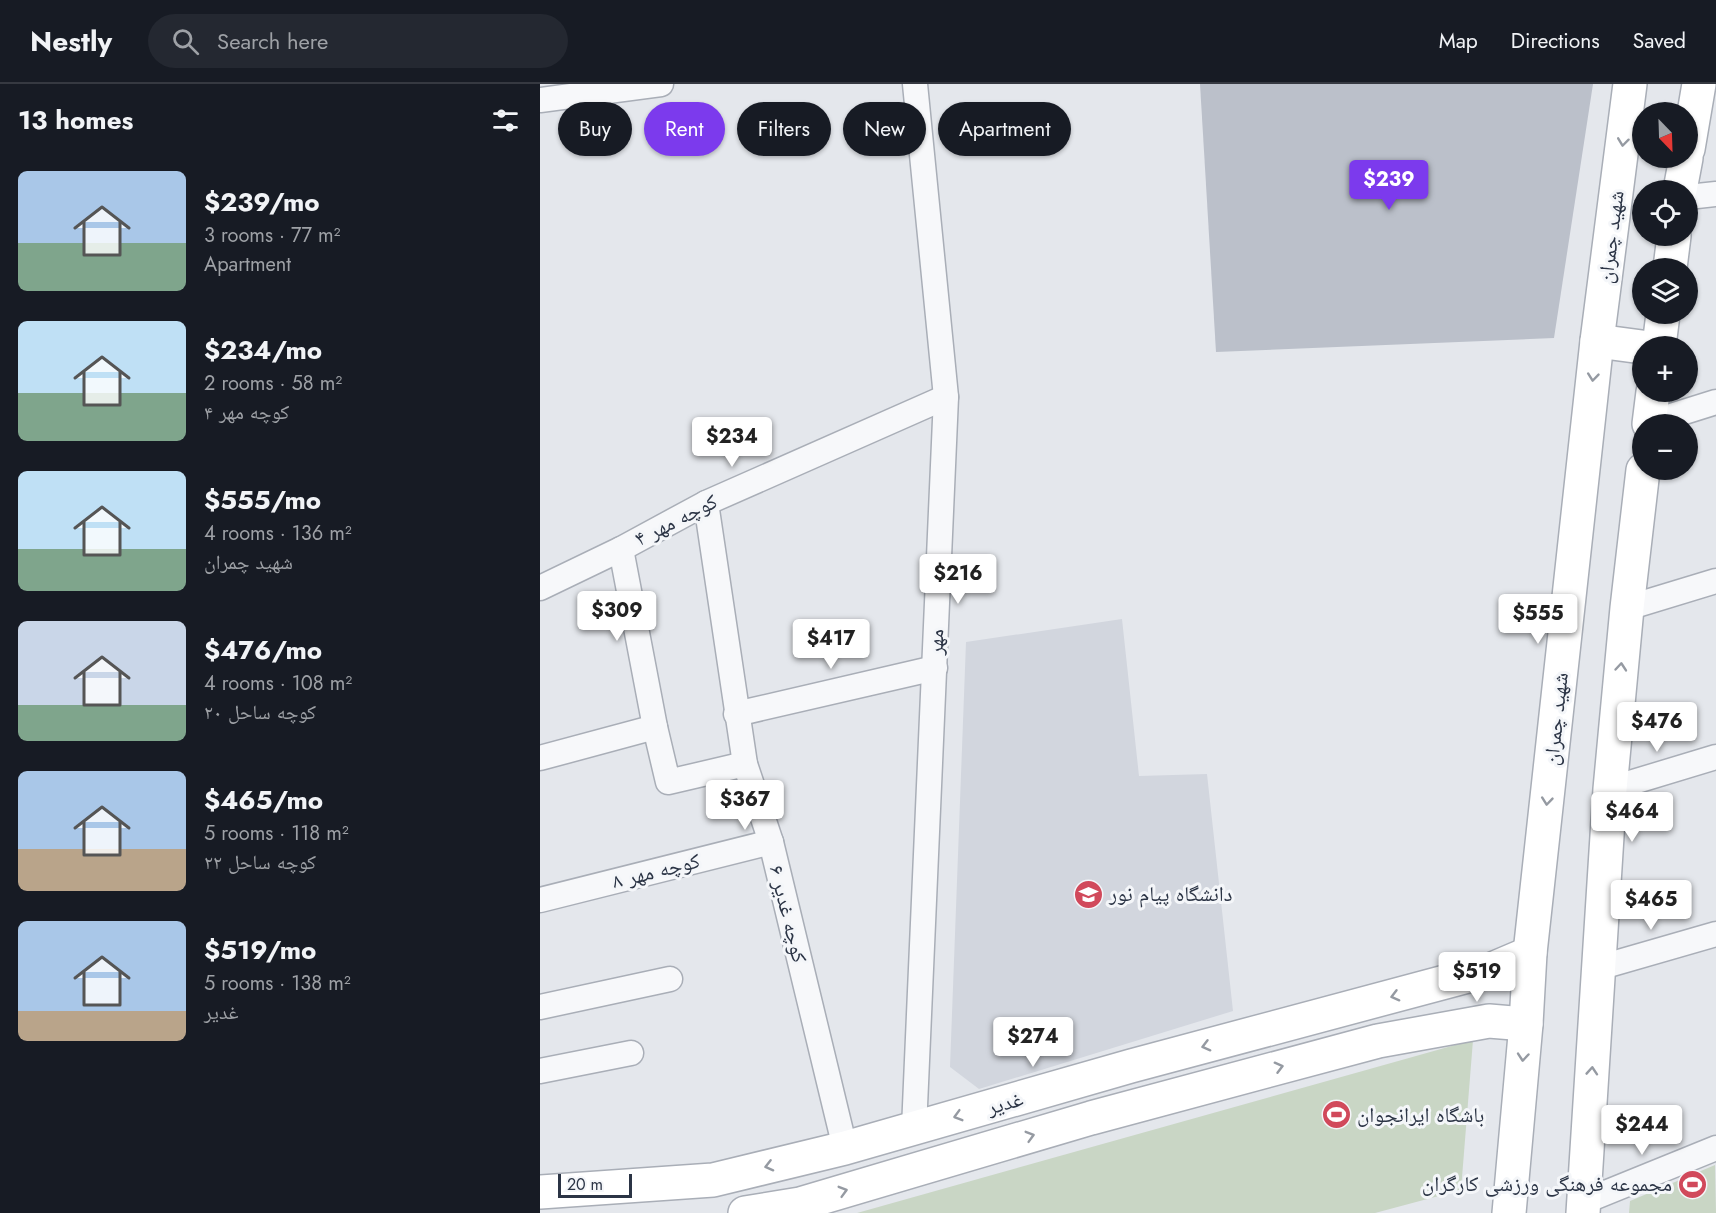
<!DOCTYPE html>
<html lang="en">
<head>
<meta charset="utf-8">
<style>
	:root { --surface:#171b24; --page:#242831; --text:#f1f3f6; --muted:#9ea1a6; --line:#363941; --accent:#7c3aed }
	body { margin:0; font-family:Jost,"Noto Naskh Arabic",sans-serif; background:var(--page); color:var(--text); height:100vh; display:flex; flex-direction:column; font-size:22px; white-space:nowrap }
	* { box-sizing:border-box; margin:0 }
	p { font-size:20px; color:var(--muted) }
	.icon { flex:none; width:33px; height:33px; fill:none; stroke:currentColor; stroke-width:2; stroke-linecap:round; stroke-linejoin:round }
	.map { position:relative; flex:1; overflow:hidden }
	.sheet { display:flex; flex-direction:column; background:var(--surface); width:540px }
	.sheet>* { flex:none }
	.guide { position:absolute; left:18px; top:18px; width:570px; height:54px; display:flex; gap:12px }
	.needle { width:39px; rotate:157deg }
	.tools { position:absolute; left:1092px; top:18px; display:grid; gap:12px }
	.tools a { display:grid; place-items:center; width:66px; height:66px; border-radius:50%; background:var(--surface); box-shadow:0 2px 4px #0004; font-size:30px }
	.scale { position:absolute; left:18px; bottom:15px; width:74px; box-sizing:border-box; padding-left:6px; border:3px solid #2b3445; border-top:0; font-size:16px; line-height:21px; white-space:nowrap; color:#2b3445; -webkit-text-stroke:4px #f4f6f9; paint-order:stroke }
	.price { position:absolute; translate:-50% -51px; padding:0 14px; border-radius:6px; background:#fff; color:#222; font-size:20px; line-height:39px; filter:drop-shadow(0 2px 3px #0008) }
	.price::after { content:''; position:absolute; left:50%; top:36px; width:18px; height:14px; margin-left:-9px; background:inherit; clip-path:polygon(0 0,100% 0,50% 100%) }
	.price.on { background:var(--accent); color:#fff }
	ul { padding:0; list-style:none }
	li { display:flex; align-items:center; gap:18px; height:150px; padding:0 18px }
	li span { display:grid; place-items:center; flex:none; width:168px; height:120px; border-radius:9px; color:#555 }
	li>.icon { margin-inline-start:auto }
	span .icon { width:72px; height:72px; fill:#fffc; stroke-width:1 }
	li b { font-size:26px }
	h2 { display:flex; justify-content:space-between; align-items:center; height:72px; padding:0 18px; font-size:26px }
	.chip { padding:0 21px; border-radius:27px; background:var(--surface); box-shadow:0 2px 4px #0004; font-size:21px; line-height:54px }
	.chip.on { background:var(--accent); color:#fff }
	header { display:flex; align-items:center; gap:36px; box-sizing:border-box; height:84px; padding:0 30px; background:var(--surface); border-bottom:2px solid var(--line) }
	header strong { font-size:28px }
	nav { display:flex; gap:33px; margin-inline-start:auto; font-size:21px }
	.search { width:420px; height:54px; background:var(--page); display:flex; align-items:center; gap:15px; box-sizing:border-box; padding:0 21px; border-radius:33px; color:var(--muted); font-size:22px }
	main { display:flex; flex:1; min-height:0 }
	.map>svg:first-child { display:block }
	.built { fill:#d2d6de }
	.green { fill:#c9d6c5 }
	.building { fill:#bbc0ca }
	.lines { fill:none; stroke-linecap:round; stroke-linejoin:round }
	.street-casing { stroke:#a9aeb7; stroke-width:27 }
	.secondary-casing { stroke:#a9aeb7; stroke-width:36 }
	.street { stroke:#f7f8fa; stroke-width:24 }
	.secondary { stroke:#fff; stroke-width:33 }
	.oneway { stroke:#959aa2 }
	.labels { text-anchor:middle; dominant-baseline:central; stroke-width:6; stroke-linejoin:round; paint-order:stroke }
	.street-label { font-size:21px; fill:#2b3445; stroke:#f4f6f9 }
	.poi-label { font-size:21px; fill:#2b3445; stroke:#f4f6f9; text-anchor:start }
</style>
</head>
<body>
<header>
<strong>Nestly</strong>
<div class="search"><svg class="icon" aria-label="search" viewBox="0 0 24 24"><circle cx="10" cy="10" r="6"/><path d="M15 15l6 6"/></svg>Search here</div>
<nav><a>Map</a><a>Directions</a><a>Saved</a></nav>
</header>
<main>
<section class="sheet">
<h2>13 homes<svg class="icon" aria-label="filters" viewBox="0 0 24 24"><path d="M4 7h16M4 17h16"/><circle cx="9" cy="7" r="2"/><circle cx="15" cy="17" r="2"/></svg></h2>
<ul>
<li><span style="background:linear-gradient(#a9c7e8 60%,#7fa58c 0)"><svg class="icon" aria-label="home" viewBox="0 0 24 24"><path d="M3 11l9-7 9 7M6 9v11h12V9"/></svg></span><div><b>$239/mo</b><p>3 rooms · 77 m²</p><p>Apartment</p></div></li>
<li><span style="background:linear-gradient(#bfe0f5 60%,#7fa58c 0)"><svg class="icon" aria-label="home" viewBox="0 0 24 24"><path d="M3 11l9-7 9 7M6 9v11h12V9"/></svg></span><div><b>$234/mo</b><p>2 rooms · 58 m²</p><p>کوچه مهر ۴</p></div></li>
<li><span style="background:linear-gradient(#bfe0f5 65%,#7fa58c 0)"><svg class="icon" aria-label="home" viewBox="0 0 24 24"><path d="M3 11l9-7 9 7M6 9v11h12V9"/></svg></span><div><b>$555/mo</b><p>4 rooms · 136 m²</p><p>شهید چمران</p></div></li>
<li><span style="background:linear-gradient(#c9d6e8 70%,#7fa58c 0)"><svg class="icon" aria-label="home" viewBox="0 0 24 24"><path d="M3 11l9-7 9 7M6 9v11h12V9"/></svg></span><div><b>$476/mo</b><p>4 rooms · 108 m²</p><p>کوچه ساحل ۲۰</p></div></li>
<li><span style="background:linear-gradient(#a9c7e8 65%,#b9a48a 0)"><svg class="icon" aria-label="home" viewBox="0 0 24 24"><path d="M3 11l9-7 9 7M6 9v11h12V9"/></svg></span><div><b>$465/mo</b><p>5 rooms · 118 m²</p><p>کوچه ساحل ۲۲</p></div></li>
<li><span style="background:linear-gradient(#a9c7e8 75%,#b9a48a 0)"><svg class="icon" aria-label="home" viewBox="0 0 24 24"><path d="M3 11l9-7 9 7M6 9v11h12V9"/></svg></span><div><b>$519/mo</b><p>5 rooms · 138 m²</p><p>غدیر</p></div></li>
</ul>
</section>
<div class="map">
<svg width="1176" height="1129" viewBox="0 0 1176 1129">
	<rect width="100%" height="100%" fill="#e4e7ec"/>
	<polygon class="built" points="582,535 599,692 667,690 693,927 439,1005 410,983 426,558"/>
	<g class="green">
		<polygon points="933,956 921,1106 835,1129 317,1129"/>
		<polygon points="1175,1081 1176,1129 1089,1129 1090,1117"/>
	</g>
	<polygon class="building" points="660,0 1053,0 1014,254 676,268"/>
	<g class="lines">
		<defs>
			<g id="street">
				<polyline points="0,16 121,0"/>
				<polyline points="1148,113 1176,110"/>
				<polyline points="1109,339 1176,318"/>
				<polyline points="166,419 205,680 231,758 305,1064"/>
				<polyline points="81,465 115,643 128,698 205,680"/>
				<polyline points="0,504 81,465 166,419 406,313"/>
				<polyline points="1087,524 1176,497"/>
				<polyline points="196,630 395,584"/>
				<polyline points="0,674 115,643"/>
				<polyline points="1070,705 1176,673"/>
				<polyline points="0,816 231,758"/>
				<polyline points="1058,884 1176,850"/>
				<polyline points="0,923 130,895"/>
				<polyline points="0,987 91,969"/>
				<polyline points="374,1045 406,313 375,0"/>
				<polyline points="1043,1118 1176,1064"/>
			</g>
			<g id="secondary">
				<polyline points="1148,65 1159,0"/>
				<polyline points="1140,106 1146,74"/>
				<polyline points="1130,184 1134,152"/>
				<polyline points="1057,257 1102,263"/>
				<polyline points="1119,262 1123,230"/>
				<polyline points="1109,340 1113,308"/>
				<polyline points="0,1108 173,1096 305,1064 591,982 950,886 990,869"/>
				<polyline points="205,1129 260,1120 551,1034 838,957 949,937 986,940"/>
				<polyline points="969,1129 986,940 990,869 1057,257 1090,0"/>
				<polyline points="1043,1129 1070,705 1087,524 1103,386"/>
			</g>
		</defs>
		<use href="#street" class="street-casing"/>
		<use href="#secondary" class="secondary-casing"/>
		<use href="#street" class="street"/>
		<use href="#secondary" class="secondary"/>
	</g>
	<defs><path id="oneway-chevron" d="M-2-3.5L2.5 0L-2 3.5" fill="none" stroke-width="1.6" stroke-linecap="round" stroke-linejoin="round" transform="scale(1.5)"/></defs>
	<g class="oneway">
		<use href="#oneway-chevron" transform="translate(1083 58) rotate(97)"/>
		<use href="#oneway-chevron" transform="translate(1053 293) rotate(96)"/>
		<use href="#oneway-chevron" transform="translate(1081 583) rotate(-85)"/>
		<use href="#oneway-chevron" transform="translate(1007 717) rotate(96)"/>
		<use href="#oneway-chevron" transform="translate(855 912) rotate(165)"/>
		<use href="#oneway-chevron" transform="translate(666 962) rotate(165)"/>
		<use href="#oneway-chevron" transform="translate(983 973) rotate(95)"/>
		<use href="#oneway-chevron" transform="translate(739 983) rotate(-15)"/>
		<use href="#oneway-chevron" transform="translate(1052 987) rotate(-86)"/>
		<use href="#oneway-chevron" transform="translate(418 1032) rotate(164)"/>
		<use href="#oneway-chevron" transform="translate(490 1052) rotate(-16)"/>
		<use href="#oneway-chevron" transform="translate(229 1082) rotate(166)"/>
		<use href="#oneway-chevron" transform="translate(303 1107) rotate(-16)"/>
	</g>
	<defs>
		<symbol id="university-disc" viewBox="-11 -11 22 22"><circle r="9.5" fill="#d1495b" stroke="#f4f6f9"/><path d="M0-5L7-2L0 1L-7-2ZM-4 1L0 2.5L4 1V4Q0 6-4 4Z" fill="#fff"/></symbol>
		<symbol id="stadium-disc" viewBox="-11 -11 22 22"><circle r="9.5" fill="#d1495b" stroke="#f4f6f9"/><path d="M0-5a6.5 5 0 1 0 0 10a6.5 5 0 1 0 0-10ZM-3.5-1.8h7v3.6h-7Z" fill="#fff"/></symbol>
	</defs>
	<g fill-rule="evenodd">
		<use href="#university-disc" x="532" y="794" width="33" height="33"/>
		<use href="#stadium-disc" x="780" y="1014" width="33" height="33"/>
		<use href="#stadium-disc" x="1136" y="1084" width="33" height="33"/>
	</g>
	<g class="labels">
		<g class="street-label">
			<text transform="translate(1071 153) rotate(-83)">شهید چمران</text>
			<text transform="translate(136 436) rotate(-27)">کوچه مهر ۴</text>
			<text transform="translate(396 558) rotate(-88)">مهر</text>
			<text transform="translate(1016 635) rotate(-84)">شهید چمران</text>
			<text transform="translate(116 787) rotate(-14)">کوچه مهر ۸</text>
			<text transform="translate(248 830) rotate(76)">کوچه غدیر ۶</text>
			<text transform="translate(465 1019) rotate(-16)">غدیر</text>
		</g>
		<g class="poi-label">
			<text x="569" y="810">دانشگاه پیام نور</text>
			<text x="817" y="1031">باشگاه ایرانجوان</text>
			<text x="1132" y="1100" text-anchor="end">مجموعه فرهنگی ورزشی کارگران</text>
		</g>
	</g>
</svg>
<div class="tools">
<a><svg class="needle" viewBox="-14 -14 28 28"><path d="M0-13l5 13h-10z" fill="#e53935"/><path d="M0 13l5-13h-10z" fill="#9ea1a6"/></svg></a>
<a><svg class="icon" aria-label="locate" viewBox="0 0 24 24"><circle cx="12" cy="12" r="6"/><path d="M12 2v4M12 18v4M2 12h4M18 12h4"/></svg></a>
<a><svg class="icon" aria-label="layers" viewBox="0 0 24 24"><path d="M12 4l9 5-9 5-9-5zM3 14l9 5 9-5"/></svg></a>
<a>+</a>
<a>−</a>
</div>
<div class="scale">20 m</div>
<b class="price on" style="left:849px;top:127px">$239</b>
<b class="price" style="left:192px;top:384px">$234</b>
<b class="price" style="left:418px;top:521px">$216</b>
<b class="price" style="left:77px;top:558px">$309</b>
<b class="price" style="left:998px;top:561px">$555</b>
<b class="price" style="left:291px;top:586px">$417</b>
<b class="price" style="left:1117px;top:669px">$476</b>
<b class="price" style="left:205px;top:747px">$367</b>
<b class="price" style="left:1092px;top:759px">$464</b>
<b class="price" style="left:1111px;top:847px">$465</b>
<b class="price" style="left:937px;top:919px">$519</b>
<b class="price" style="left:493px;top:984px">$274</b>
<b class="price" style="left:1102px;top:1072px">$244</b>
<div class="guide">
<a class="chip">Buy</a>
<a class="chip on">Rent</a>
<a class="chip">Filters</a>
<a class="chip">New</a>
<a class="chip">Apartment</a>
</div>
</div>
</main>
</body>
</html>
